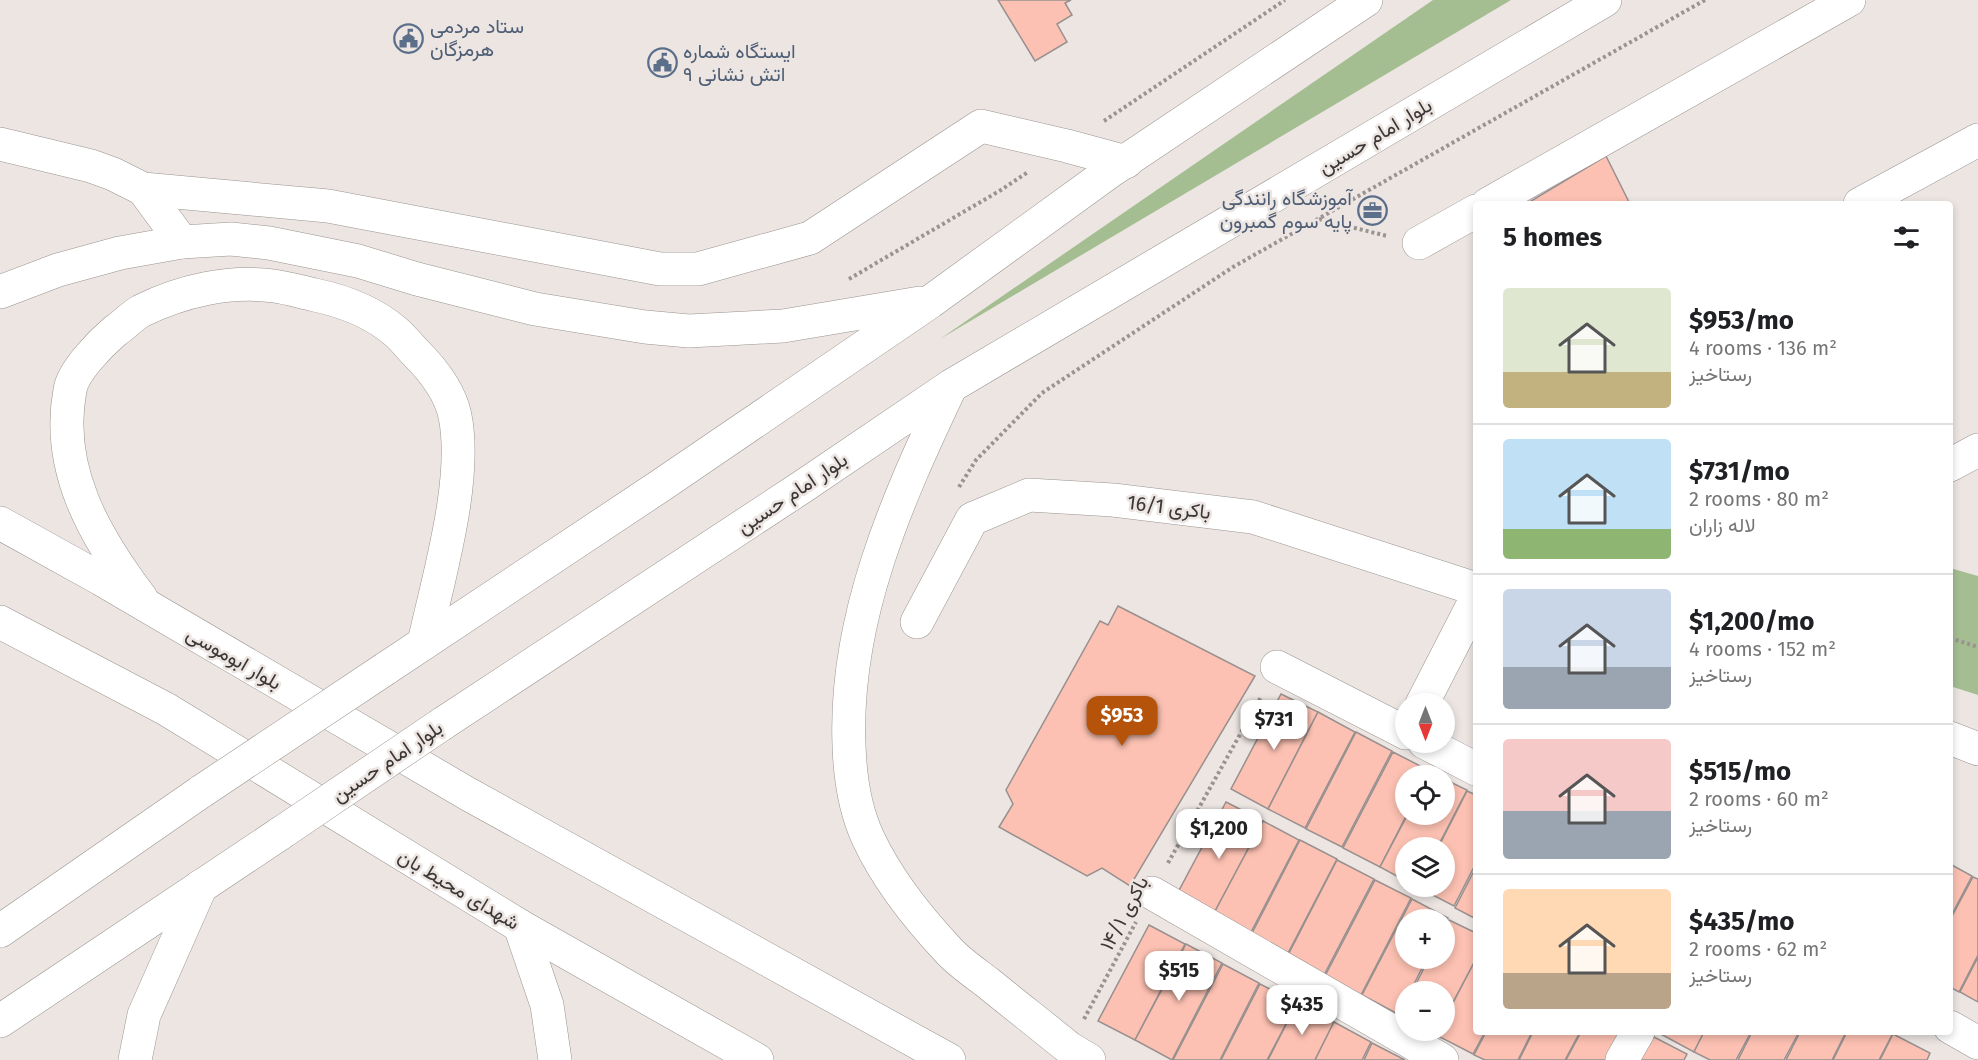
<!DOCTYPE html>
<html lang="en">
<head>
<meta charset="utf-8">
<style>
	:root { --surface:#fff; --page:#f6f6f6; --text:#202124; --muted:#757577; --line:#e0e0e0; --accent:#b45309 }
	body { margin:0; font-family:"Fira Sans",Vazirmatn,sans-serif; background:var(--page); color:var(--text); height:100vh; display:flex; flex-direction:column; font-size:22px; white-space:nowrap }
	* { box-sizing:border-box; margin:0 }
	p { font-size:20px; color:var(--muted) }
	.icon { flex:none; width:33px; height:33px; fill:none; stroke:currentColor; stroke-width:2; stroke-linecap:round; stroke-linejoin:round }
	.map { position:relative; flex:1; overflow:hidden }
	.panel { position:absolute; left:1473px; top:201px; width:480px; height:834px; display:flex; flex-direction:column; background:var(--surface); border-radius:6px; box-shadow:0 3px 9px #0003 }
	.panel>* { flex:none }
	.needle { width:39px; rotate:180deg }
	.tools { position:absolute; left:1395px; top:693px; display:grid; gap:12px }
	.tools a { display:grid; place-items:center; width:60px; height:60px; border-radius:50%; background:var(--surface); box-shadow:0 3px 9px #0003; font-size:30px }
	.price { position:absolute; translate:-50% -51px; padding:0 14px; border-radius:12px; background:#fff; color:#222; font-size:20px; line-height:39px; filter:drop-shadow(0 2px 3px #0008) }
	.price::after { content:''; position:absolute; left:50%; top:36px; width:18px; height:14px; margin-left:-9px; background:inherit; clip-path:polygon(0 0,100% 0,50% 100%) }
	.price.current { background:var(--accent); color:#fff }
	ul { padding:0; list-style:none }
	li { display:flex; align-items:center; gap:18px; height:150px; padding:0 30px }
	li+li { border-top:2px solid var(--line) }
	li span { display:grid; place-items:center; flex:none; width:168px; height:120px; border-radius:6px; color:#555 }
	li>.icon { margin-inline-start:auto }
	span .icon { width:72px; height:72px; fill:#fffc; stroke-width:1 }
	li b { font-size:26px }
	h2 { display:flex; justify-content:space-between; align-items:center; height:72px; padding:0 30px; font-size:26px }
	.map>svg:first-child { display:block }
	.green { fill:#a4be92 }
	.building { fill:#fcc1b2; stroke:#97908e; stroke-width:1.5 }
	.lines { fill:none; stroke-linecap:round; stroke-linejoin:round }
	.minor-casing { stroke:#9a9491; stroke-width:34 }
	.major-casing { stroke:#9a9491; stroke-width:34 }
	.path { stroke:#999492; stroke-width:4; stroke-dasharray:3 3; stroke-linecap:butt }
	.minor { stroke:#fff; stroke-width:33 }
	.major { stroke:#fff; stroke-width:33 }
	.major-bridge-casing { stroke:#9a9491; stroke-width:34; stroke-linecap:butt }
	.major-bridge { stroke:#fff; stroke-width:33 }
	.labels { text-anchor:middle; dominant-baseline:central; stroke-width:5; stroke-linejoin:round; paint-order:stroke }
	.service-label { font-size:20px; fill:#4e5e75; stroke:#ece5e2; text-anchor:start }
	.street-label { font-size:20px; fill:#3a3736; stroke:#ece5e2 }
</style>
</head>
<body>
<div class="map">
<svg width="1978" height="1060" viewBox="0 0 1978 1060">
	<rect width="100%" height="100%" fill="#ece5e2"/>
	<g class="green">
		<polygon points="1433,0 1511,0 940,339"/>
		<polygon points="1950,568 1978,576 1978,695 1950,686"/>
	</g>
	<g class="building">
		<polygon points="998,0 1071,0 1065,3 1072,15 1057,24 1067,42 1035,61"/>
		<polygon points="1606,156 1630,204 1526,204"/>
		<polygon points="1118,606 1255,676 1130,886 1102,868 1087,876 999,827 1013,804 1006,790 1100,621 1108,625"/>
		<polygon points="1281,694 1318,712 1268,809 1231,789"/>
		<polygon points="1318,712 1355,732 1305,828 1268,809"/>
		<polygon points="1356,732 1392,751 1342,847 1306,829"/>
		<polygon points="1393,752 1430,771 1427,776 1406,776 1407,814 1380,867 1343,848"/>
		<polygon points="1444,779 1467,790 1437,848 1406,848 1406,881 1380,867 1408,814 1444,814"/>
		<polygon points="1467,791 1476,795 1476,863 1454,906 1417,887 1444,886 1444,848 1438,848"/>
		<polygon points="1226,802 1263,821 1212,917 1175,898"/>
		<polygon points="1263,821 1299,840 1249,936 1212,917"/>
		<polygon points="1300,840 1337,859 1287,955 1250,937"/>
		<polygon points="1337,860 1374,879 1324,975 1287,957"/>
		<polygon points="1950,864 1972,876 1950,918"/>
		<polygon points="1476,867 1476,919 1455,908"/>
		<polygon points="1973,877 1978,879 1978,955 1959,992 1950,987 1950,920"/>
		<polygon points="1375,880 1411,898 1361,995 1325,976"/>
		<polygon points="1412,899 1448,918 1444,926 1444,920 1406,920 1406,958 1427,958 1410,992 1406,992 1406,1000 1398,1014 1362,995"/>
		<polygon points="1449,920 1476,933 1476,959 1444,1019 1444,992 1412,992 1429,958 1444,958 1444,929"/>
		<polygon points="1149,925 1185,944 1135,1040 1098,1021"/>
		<polygon points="1186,944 1222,963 1172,1060 1135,1040"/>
		<polygon points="1978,957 1978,1002 1960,992"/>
		<polygon points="1476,959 1476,1032 1485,1032 1473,1054 1436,1035 1439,1030 1444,1030 1444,1020"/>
		<polygon points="1223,964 1259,983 1220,1060 1173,1060"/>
		<polygon points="1260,984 1297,1003 1267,1060 1221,1060"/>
		<polygon points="1297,1003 1334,1022 1315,1060 1268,1060"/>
		<polygon points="1334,1022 1371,1042 1362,1060 1315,1060"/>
		<polygon points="1486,1032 1532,1032 1518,1060 1485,1060 1474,1055"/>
		<polygon points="1533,1032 1580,1032 1565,1060 1519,1060"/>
		<polygon points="1581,1032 1627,1032 1613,1060 1566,1060"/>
		<polygon points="1657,1032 1704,1032 1694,1052"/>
		<polygon points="1704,1032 1751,1032 1736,1060 1710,1060 1694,1052"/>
		<polygon points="1752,1032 1799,1032 1784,1060 1738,1060"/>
		<polygon points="1800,1032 1846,1032 1832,1060 1786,1060"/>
		<polygon points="1847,1032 1891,1032 1893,1033 1879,1060 1833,1060"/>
		<polygon points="1893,1034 1930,1053 1927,1060 1880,1060"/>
		<polygon points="1650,1035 1687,1054 1684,1060 1637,1060"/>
		<polygon points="1372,1043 1405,1060 1364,1060"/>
	</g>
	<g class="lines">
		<defs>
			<g id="minor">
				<polyline points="0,144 91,166 113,174 143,189 328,206 660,269 698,269 810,238 981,126 1067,146 1126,162"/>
				<polyline points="143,189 182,242"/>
				<polyline points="1488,204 1849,0"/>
				<polyline points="1860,204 1978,140"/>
				<polyline points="1419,243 1476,211"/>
				<polyline points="1950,465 1978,450"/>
				<polyline points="917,622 972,519 1029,495 1113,500 1253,517 1476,589"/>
				<polyline points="1277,667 1406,733"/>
				<polyline points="1422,704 1476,599"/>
				<polyline points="1950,738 1978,749"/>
				<polyline points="1424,742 1476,769"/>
				<polyline points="1152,893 1442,1060"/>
				<polyline points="1950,1027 1978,1043"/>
				<polyline points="1622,1060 1638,1032"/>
			</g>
			<g id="major">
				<polyline points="0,292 58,270 120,253 182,242 231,239 269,243 358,261 417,279 535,309 645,327 689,331 783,326 920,303"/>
				<path d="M950,388C897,500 844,618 849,745C850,777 854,808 868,838C887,879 918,918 949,951C960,963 975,973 988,983C1015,1005 1042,1026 1069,1048L1089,1060"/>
				<polyline points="0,523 101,579 468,794 949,1060"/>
				<path d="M141,598C95,537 55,469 70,390C73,371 101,343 115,331C124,325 132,316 141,311C181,291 229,280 274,286C288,288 301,292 315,295C343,301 374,313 396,332C403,338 409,346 415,352C432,369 450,391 455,416C468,480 438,579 424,643"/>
				<polyline points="0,622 166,709 520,926 757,1060"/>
				<polyline points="385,669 660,486 930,302 1112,170 1366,0"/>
				<polyline points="442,724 802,487 951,386 1605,0"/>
				<polyline points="520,926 547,1005 555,1060"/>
				<polyline points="0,931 202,791"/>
				<polyline points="0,1021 281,833"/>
				<polyline points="135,1060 144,1015 201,886"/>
			</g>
		</defs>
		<use href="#minor" class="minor-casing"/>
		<use href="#major" class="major-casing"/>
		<g class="path">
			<polyline points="1104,121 1285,0"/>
			<polyline points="1319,219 1387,236"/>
			<polyline points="849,279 1001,190 1028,172"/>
			<polyline points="959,487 976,460 1042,393 1233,267 1705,0"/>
			<polyline points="1950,638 1978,647"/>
			<polyline points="1168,863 1261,697"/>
			<polyline points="1084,1019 1136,922"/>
		</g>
		<use href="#minor" class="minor"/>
		<use href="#major" class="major"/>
		<defs>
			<g id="major-bridge">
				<polyline points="202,791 385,669"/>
				<polyline points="281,833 442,724"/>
			</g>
		</defs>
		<use href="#major-bridge" class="major-bridge-casing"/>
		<use href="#major-bridge" class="major-bridge"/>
	</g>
	<defs>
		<symbol id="civic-ring" viewBox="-11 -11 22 22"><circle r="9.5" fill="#ece5e2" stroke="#5c6f8a" stroke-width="1.5"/><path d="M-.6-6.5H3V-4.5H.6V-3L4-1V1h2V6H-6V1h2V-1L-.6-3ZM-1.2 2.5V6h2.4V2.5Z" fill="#5c6f8a"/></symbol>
		<symbol id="office-ring" viewBox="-11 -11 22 22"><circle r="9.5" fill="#ece5e2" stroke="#5c6f8a" stroke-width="1.5"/><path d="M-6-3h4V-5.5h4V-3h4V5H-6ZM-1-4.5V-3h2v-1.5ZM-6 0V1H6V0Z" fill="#5c6f8a"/></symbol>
	</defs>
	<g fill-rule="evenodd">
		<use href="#civic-ring" x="392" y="22" width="33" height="33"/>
		<use href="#civic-ring" x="646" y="46" width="33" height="33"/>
		<use href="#office-ring" x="1356" y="194" width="33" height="33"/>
	</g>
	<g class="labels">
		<g class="service-label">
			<text x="430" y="26">ستاد مردمی<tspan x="430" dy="23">هرمزگان</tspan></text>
			<text x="683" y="51">ایستگاه شماره<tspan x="683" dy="23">۹ اتش نشانی</tspan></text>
			<text x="1352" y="198" text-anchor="end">آموزشگاه رانندگی<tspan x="1352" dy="23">پایه سوم گمبرون</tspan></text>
		</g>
		<g class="street-label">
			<text transform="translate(1375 136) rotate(-31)">بلوار امام حسین</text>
			<text transform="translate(792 493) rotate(-34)">بلوار امام حسین</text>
			<text transform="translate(1169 507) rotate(7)">باکری 16/1</text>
			<text transform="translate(234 658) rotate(30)">بلوار ابوموسی</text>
			<text transform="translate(387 761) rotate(-34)">بلوار امام حسین</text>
			<text transform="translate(459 889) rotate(31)">شهدای محیط بان</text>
			<text transform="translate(1124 913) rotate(-62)">باکری ۱۴/۱</text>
		</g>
	</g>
</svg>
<div class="tools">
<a><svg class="needle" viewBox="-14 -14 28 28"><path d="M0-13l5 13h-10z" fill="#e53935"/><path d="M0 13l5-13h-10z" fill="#757577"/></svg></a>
<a><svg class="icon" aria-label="locate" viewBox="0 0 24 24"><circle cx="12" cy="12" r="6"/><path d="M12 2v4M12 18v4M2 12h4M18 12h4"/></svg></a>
<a><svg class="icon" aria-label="layers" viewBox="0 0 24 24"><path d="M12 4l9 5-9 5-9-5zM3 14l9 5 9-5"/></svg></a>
<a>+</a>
<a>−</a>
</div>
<b class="price current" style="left:1122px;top:747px">$953</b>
<b class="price" style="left:1274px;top:751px">$731</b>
<b class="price" style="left:1219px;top:860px">$1,200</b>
<b class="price" style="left:1179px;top:1002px">$515</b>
<b class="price" style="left:1302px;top:1036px">$435</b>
<section class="panel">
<h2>5 homes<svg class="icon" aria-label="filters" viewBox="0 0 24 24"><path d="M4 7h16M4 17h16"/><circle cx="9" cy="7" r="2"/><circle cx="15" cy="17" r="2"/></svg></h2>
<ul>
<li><span style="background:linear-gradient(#dfe7d0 70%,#c2b280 0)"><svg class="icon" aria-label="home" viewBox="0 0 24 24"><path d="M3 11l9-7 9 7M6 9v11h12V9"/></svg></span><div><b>$953/mo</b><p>4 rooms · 136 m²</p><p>رستاخیز</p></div></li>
<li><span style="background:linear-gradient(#bfe0f5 75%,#8fb573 0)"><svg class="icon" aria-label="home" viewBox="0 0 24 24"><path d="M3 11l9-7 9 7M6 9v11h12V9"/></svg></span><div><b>$731/mo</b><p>2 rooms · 80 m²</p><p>لاله زاران</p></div></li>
<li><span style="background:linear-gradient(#c9d6e8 65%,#9aa5b1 0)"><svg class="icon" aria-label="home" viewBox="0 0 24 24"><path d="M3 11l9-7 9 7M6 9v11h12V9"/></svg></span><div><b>$1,200/mo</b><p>4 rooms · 152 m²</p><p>رستاخیز</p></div></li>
<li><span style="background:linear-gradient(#f6c9c9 60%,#9aa5b1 0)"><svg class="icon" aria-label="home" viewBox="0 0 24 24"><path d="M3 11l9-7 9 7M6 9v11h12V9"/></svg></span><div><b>$515/mo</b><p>2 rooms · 60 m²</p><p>رستاخیز</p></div></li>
<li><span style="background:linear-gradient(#ffd9b3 70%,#b9a48a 0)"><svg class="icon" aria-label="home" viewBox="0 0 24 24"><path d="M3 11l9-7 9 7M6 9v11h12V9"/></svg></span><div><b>$435/mo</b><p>2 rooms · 62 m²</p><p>رستاخیز</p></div></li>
</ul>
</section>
</div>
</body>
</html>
